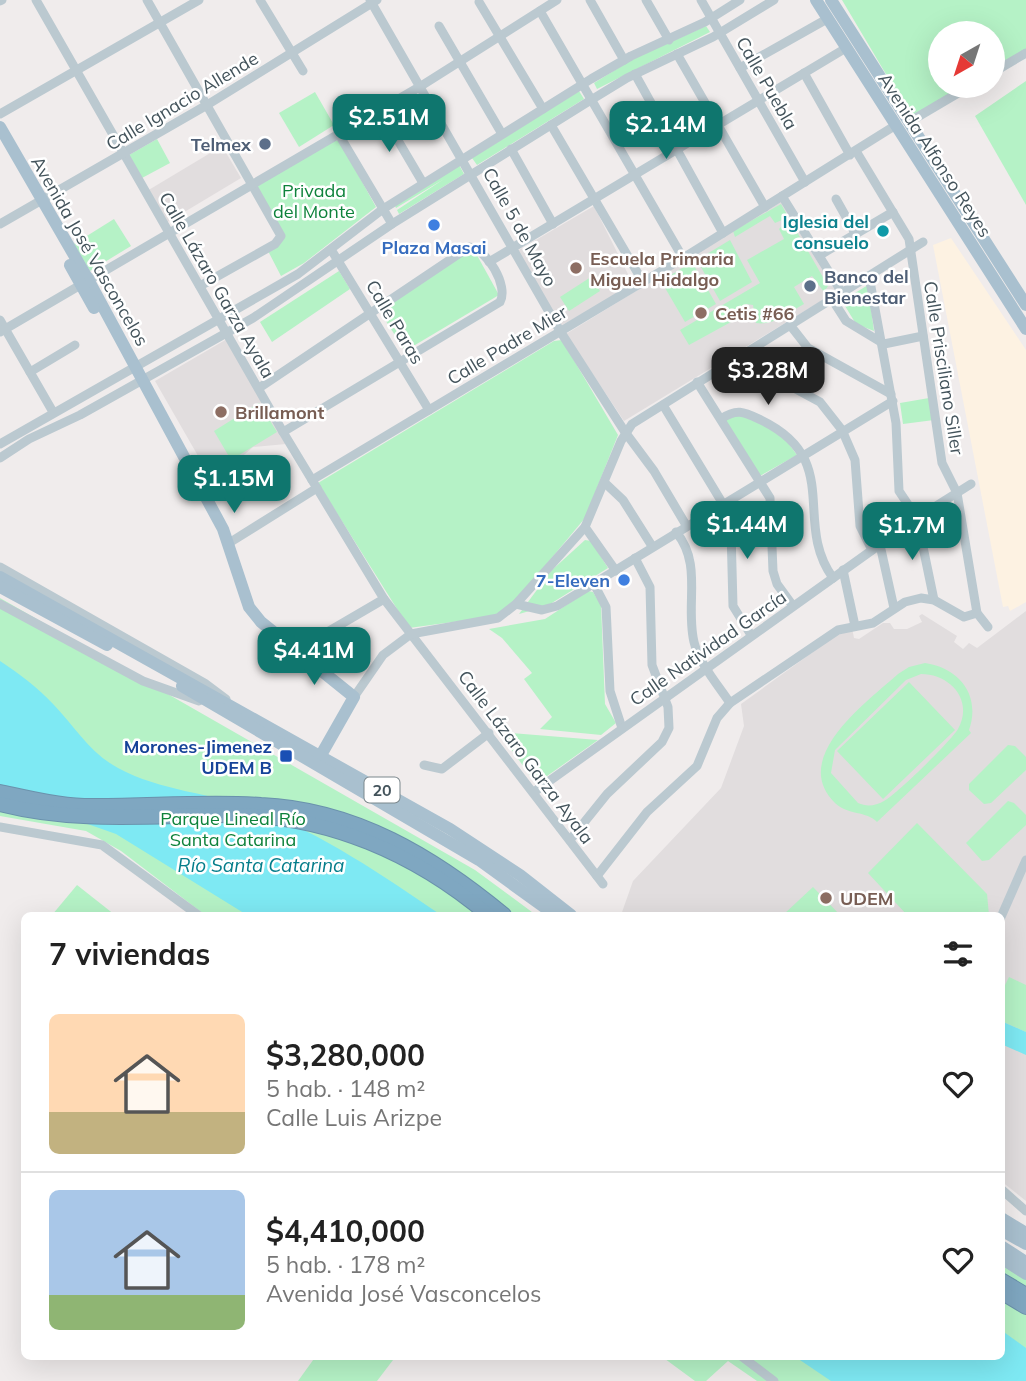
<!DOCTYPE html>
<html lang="es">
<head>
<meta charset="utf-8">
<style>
	:root { --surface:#fff; --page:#f2f2f2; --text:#222; --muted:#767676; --line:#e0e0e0; --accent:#0f766e }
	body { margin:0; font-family:Mulish,sans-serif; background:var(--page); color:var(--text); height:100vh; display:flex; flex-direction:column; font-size:26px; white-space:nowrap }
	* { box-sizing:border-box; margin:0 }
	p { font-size:23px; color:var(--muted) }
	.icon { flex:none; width:38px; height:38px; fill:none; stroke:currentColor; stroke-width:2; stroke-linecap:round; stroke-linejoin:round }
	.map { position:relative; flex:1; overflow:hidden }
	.drawer { position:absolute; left:21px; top:912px; width:984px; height:448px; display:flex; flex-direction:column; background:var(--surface); border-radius:10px; box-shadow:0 7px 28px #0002 }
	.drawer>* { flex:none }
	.needle { width:46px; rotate:219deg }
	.tools { position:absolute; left:928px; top:21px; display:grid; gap:14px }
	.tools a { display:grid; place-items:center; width:77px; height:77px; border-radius:50%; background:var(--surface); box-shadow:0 7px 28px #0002; font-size:35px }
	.price { position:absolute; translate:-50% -60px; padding:0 16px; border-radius:14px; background:var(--accent); color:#fff; font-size:23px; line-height:46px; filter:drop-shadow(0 2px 4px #0008) }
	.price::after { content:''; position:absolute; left:50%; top:42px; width:21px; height:16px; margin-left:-10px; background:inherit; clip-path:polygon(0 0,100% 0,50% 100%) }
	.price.active { background:#222; color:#fff }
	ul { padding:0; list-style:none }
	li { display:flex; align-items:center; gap:21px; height:175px; padding:0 28px }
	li+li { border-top:2px solid var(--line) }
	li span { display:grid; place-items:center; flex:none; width:196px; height:140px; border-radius:10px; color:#555 }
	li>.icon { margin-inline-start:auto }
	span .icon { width:84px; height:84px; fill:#fffc; stroke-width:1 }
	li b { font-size:30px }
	h2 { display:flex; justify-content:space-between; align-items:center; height:84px; padding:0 28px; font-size:30px }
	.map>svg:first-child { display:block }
	.commercial { fill:#fdf2e2 }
	.education { fill:#e1ddde }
	.green { fill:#b5f2c6; fill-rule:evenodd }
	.water { fill:#7ee9f3 }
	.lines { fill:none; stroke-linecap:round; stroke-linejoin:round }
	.highway-casing { stroke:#6a92ac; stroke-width:16 }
	.minor { stroke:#bbc9d0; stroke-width:9 }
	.major { stroke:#a9c0cf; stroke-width:12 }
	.highway { stroke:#7fa7c1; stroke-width:14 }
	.major-bridge { stroke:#a9c0cf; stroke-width:12 }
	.service-dot { fill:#5c6f8a; stroke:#fff; stroke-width:2.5 }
	.shop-dot { fill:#3f7fe0; stroke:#fff; stroke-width:2.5 }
	.culture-dot { fill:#0f9aa8; stroke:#fff; stroke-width:2.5 }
	.education-dot { fill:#8d6e63; stroke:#fff; stroke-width:2.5 }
	.transit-dot { fill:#1a4fb4; stroke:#fff; stroke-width:2.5 }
	.labels { text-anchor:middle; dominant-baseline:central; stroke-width:5; stroke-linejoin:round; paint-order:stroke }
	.shield { fill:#fff; stroke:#7b878c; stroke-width:2 }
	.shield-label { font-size:16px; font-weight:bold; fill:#43535b }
	.street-label { font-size:18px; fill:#43535b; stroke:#fff }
	.service-label { font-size:18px; font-weight:bold; fill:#4e5e75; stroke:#fff; text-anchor:end }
	.park-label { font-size:18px; fill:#0e823b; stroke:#fff }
	.culture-label { font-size:18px; font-weight:bold; fill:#0d838f; stroke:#fff; text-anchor:end }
	.shop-label { font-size:18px; font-weight:bold; fill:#366cbe; stroke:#fff }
	.education-label { font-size:18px; font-weight:bold; fill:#785e54; stroke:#fff; text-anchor:start }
	.transit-label { font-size:18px; font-weight:bold; fill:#164399; stroke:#fff; text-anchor:end }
	.water-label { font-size:19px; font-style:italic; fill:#047d8a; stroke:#fff }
</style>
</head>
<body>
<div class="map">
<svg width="1026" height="1381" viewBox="0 0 1026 1381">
	<rect width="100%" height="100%" fill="#f0ecec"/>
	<polygon class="commercial" points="951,238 1026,350 1026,602 1010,611 1008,606 1003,607 933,245"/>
	<g class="education">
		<polygon points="222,146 241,178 166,223 147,191"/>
		<polygon points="781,202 836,292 624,421 566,334"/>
		<polygon points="594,206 634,286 560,326 517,251"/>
		<polygon points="227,339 286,444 253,447 213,482 155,381"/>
		<polygon points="1026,611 1026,1201 1001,1181 1001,915 621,915 633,881 721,788 744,726 741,704 842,631 852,628 854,638 859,639 883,623 890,623 894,629 907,629 922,622 919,616 922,614 957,636 954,642 963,649 969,643 977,648"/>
	</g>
	<g class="green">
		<polygon points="842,0 1026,0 1026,50 992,70 992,33 940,33 940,86 966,86 912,118"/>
		<polygon points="706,26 710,32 597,89 594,83 633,59"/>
		<polygon points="1026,81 1026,205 975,116"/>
		<polygon points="579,91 584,99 477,165 472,158"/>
		<polygon points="315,92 334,125 299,147 279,113"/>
		<polygon points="157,139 170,163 142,178 129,155"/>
		<polygon points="335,140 340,142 376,207 304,263 281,276 267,249 285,235 255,185"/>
		<polygon points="458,163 464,174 399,214 397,210 444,179 396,208 394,204"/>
		<path d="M781,204L828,286L824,292L812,276L794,287L804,304C788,313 774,326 756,323L753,305L746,304L735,310L731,322L689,345L680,330L760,283L747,260L784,239L779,229L783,225L782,220L775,223L770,216L735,237L733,231Z"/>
		<polygon points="114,219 131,246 90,271 74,244"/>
		<polygon points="730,240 752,282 720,301 697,260"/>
		<polygon points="473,248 499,295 405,351 379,310"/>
		<polygon points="692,262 716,304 685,322 661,281"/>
		<polygon points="339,271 350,289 272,342 260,322"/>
		<polygon points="591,277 600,291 569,311 560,297"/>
		<polygon points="868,285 874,331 856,324 842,301"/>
		<polygon points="562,340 618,435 585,518 504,615 409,628 318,483 554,341"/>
		<polygon points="929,398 934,420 903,424 900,403"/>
		<polygon points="259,403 277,432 231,460 214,431"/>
		<polygon points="739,413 780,432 797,455 760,476 724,420"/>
		<polygon points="585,540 591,541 608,568 547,606 519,614 551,571"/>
		<polygon points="588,591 593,592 601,605 605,704 616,723 601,735 540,729 552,717 524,679 532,673 502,638 489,629 545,619"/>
		<polygon points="0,598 475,870 536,915 205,915 121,851 86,831 0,816"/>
		<path d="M925,663C960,668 981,696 969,730L971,733L877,822C867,811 847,815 835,803C789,758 867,702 898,674L909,667ZM921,674C950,674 974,700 958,729C950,742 897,794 884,801C875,806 867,807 858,803L831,773L835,750L906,680Z"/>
		<polygon points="909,682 955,730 883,799 837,751"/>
		<polygon points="499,732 598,740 540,781 531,777"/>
		<polygon points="1008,745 1015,746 1026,757 1026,770 991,803 984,804 969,790 969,784"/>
		<polygon points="1008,801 1014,803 1026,815 1026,825 989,860 982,861 966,843"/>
		<polygon points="917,823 987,894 989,915 907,915 868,873"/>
		<polygon points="77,885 115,915 52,915"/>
		<polygon points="813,887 840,915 783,915"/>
		<polygon points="1009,977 1026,985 1026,1032 1001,1021 1005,1011 1001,1008 1001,993"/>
		<polygon points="1001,1245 1026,1257 1026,1381 757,1381 728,1361 706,1381 695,1381 661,1356 1001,1356"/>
		<polygon points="316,1356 389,1356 393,1360 377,1381 298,1381"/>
	</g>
	<g class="water">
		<path d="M0,661C20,674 38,688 54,705C75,727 90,753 118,768C160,791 211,793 256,809C323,834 382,875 441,915H247L116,834L0,793Z"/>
		<polygon points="1001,1021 1026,1032 1026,1055 1001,1044"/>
		<polygon points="1001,1330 1026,1348 1026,1381 831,1381 794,1356 1001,1356"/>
	</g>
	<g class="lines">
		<defs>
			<g id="highway">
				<path d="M0,792C28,798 56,805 84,806C143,807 202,801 261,805C355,809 434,857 504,915"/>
				<path d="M0,804C77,824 154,815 232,815C327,815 416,854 488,915"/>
				<polyline points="1001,1280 1026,1295"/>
				<polyline points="1001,1292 1026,1307"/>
			</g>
		</defs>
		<use href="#highway" class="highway-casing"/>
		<g class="minor">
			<polyline points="36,0 283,432 384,599 603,884"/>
			<polyline points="147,0 281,236 275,244 200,286"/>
			<polyline points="260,0 303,71"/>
			<polyline points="370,0 560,331 625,432 654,471 686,525"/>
			<polyline points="590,0 624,60"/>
			<polyline points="646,0 669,40"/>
			<polyline points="701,0 805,182"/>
			<polyline points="0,1 2,0"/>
			<polyline points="479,2 543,109"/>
			<polyline points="540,11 683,258"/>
			<polyline points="439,26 502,134"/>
			<polyline points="677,54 765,207"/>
			<polyline points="740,68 827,19"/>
			<polyline points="804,73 850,155"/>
			<polyline points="992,73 1026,53"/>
			<polyline points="635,74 723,233"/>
			<polyline points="380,110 423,183"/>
			<polyline points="0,114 199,0"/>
			<polyline points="909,122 970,86"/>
			<polyline points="551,125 643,282"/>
			<polyline points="338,133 392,224"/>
			<polyline points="511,149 553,224"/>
			<polyline points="856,151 909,239 942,463 957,493 977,613 988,627"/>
			<polyline points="782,196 842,293"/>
			<polyline points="836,199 855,233"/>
			<polyline points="0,224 207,105 377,0"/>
			<polyline points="332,251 429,410"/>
			<polyline points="820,255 893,212"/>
			<polyline points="489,262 846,48"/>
			<polyline points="869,276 896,423 899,491 917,518 934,600"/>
			<polyline points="832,299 846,321 884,344 923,336"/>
			<polyline points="0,320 53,412"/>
			<polyline points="790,325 808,348 891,394"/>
			<polyline points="0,332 421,86 557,0"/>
			<polyline points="749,351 770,375 820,402 842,430 855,460 860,526 872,550"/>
			<polyline points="30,372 75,345"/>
			<polyline points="697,382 770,498 773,571 777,584 793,606"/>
			<path d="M259,388L469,247C487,249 509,286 500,302L283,432"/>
			<polyline points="663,405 723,504"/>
			<path d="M721,419C737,408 744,412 761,420C844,460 792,522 833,578"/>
			<polyline points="0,444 298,274 383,209 591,79 631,56 705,22 740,0"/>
			<polyline points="0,458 29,439 80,415 253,318 392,224 591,100 627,78 713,37 774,0"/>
			<polyline points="312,480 683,258 896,125"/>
			<polyline points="605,483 623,500 652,546"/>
			<polyline points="717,507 731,530 733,606 751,635"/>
			<polyline points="585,527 616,571"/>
			<path d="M676,532C703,564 685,604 694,642C699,663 718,685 730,703"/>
			<polyline points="229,543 317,488"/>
			<polyline points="880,545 894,608"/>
			<polyline points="0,567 206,684 226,699"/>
			<polyline points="843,570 855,626"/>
			<polyline points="594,584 606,607 610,691 622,728"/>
			<polyline points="0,604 143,681 199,701"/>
			<polyline points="516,604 542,610 557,606 893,401"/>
			<polyline points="295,651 384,599"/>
			<polyline points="354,697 383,655 411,634 498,618 516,604 585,527 621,441 632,424 923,242"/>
			<polyline points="424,765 442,769 489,733"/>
			<polyline points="534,792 917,518 971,484"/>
			<polyline points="0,827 102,845 198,915"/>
			<polyline points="570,840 607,794 662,742 669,728 668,707 652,665 650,587 635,558"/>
			<polyline points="597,876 647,812 697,766 717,718 730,703 838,630 873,623 905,602 921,598 934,600 964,617 977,613"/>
			<polyline points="1001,917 1026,860"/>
			<polyline points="1001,1189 1026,1211"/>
			<polyline points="741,1356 774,1381"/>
		</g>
		<g class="major">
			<polyline points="816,0 1026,329"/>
			<polyline points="831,0 1026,305"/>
			<polyline points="0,127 89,281 223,529 249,607 261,622 354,697 321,755"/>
			<polyline points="70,265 94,308"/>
			<polyline points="0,577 450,829 520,875 571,915"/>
			<polyline points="0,587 107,645"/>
			<polyline points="182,686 479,860 555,915"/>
			<polyline points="1001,1218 1026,1233"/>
			<polyline points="1001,1258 1026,1274"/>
		</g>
		<use href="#highway" class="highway"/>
		<g class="major-bridge">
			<polyline points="1001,1230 1026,1244"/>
			<polyline points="1001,1246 1026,1262"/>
		</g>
	</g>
	<g class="service-dot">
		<circle cx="265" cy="144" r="7"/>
		<circle cx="810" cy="286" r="7"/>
	</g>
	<g class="shop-dot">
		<circle cx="434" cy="225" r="7"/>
		<circle cx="624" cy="580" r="7"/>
	</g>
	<circle class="culture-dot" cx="883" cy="231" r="7"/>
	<g class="education-dot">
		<circle cx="576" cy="268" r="7"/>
		<circle cx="701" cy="313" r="7"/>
		<circle cx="221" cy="412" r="7"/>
		<circle cx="826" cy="898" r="7"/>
	</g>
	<rect class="transit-dot" x="279" y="749" width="14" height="14" rx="3.5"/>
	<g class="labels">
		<rect class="shield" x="364.5" y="777.5" width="35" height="25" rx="5"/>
		<g class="shield-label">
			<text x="382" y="790">20</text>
		</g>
		<g class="street-label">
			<text transform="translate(767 83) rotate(60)">Calle Puebla</text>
			<text transform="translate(182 101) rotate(-31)">Calle Ignacio Allende</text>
			<text transform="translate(935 155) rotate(57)">Avenida Alfonso Reyes</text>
			<text transform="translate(520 227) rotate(61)">Calle 5 de Mayo</text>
			<text transform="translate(90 251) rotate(60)">Avenida José Vasconcelos</text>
			<text transform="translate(217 285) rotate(60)">Calle Lázaro Garza Ayala</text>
			<text transform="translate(395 322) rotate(59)">Calle Paras</text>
			<text transform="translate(507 345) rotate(-31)">Calle Padre Mier</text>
			<text transform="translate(944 368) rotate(81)">Calle Prisciliano Siller</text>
			<text transform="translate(708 648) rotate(-35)">Calle Natividad García</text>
			<text transform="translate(526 757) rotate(53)">Calle Lázaro Garza Ayala</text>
		</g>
		<g class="service-label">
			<text x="251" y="144">Telmex</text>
			<text x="824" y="276" text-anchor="start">Banco del<tspan x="824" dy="21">Bienestar</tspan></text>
		</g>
		<g class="park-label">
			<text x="314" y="190">Privada<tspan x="314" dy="21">del Monte</tspan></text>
			<text x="233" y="818">Parque Lineal Río<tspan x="233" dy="21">Santa Catarina</tspan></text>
		</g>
		<g class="culture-label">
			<text x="869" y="221">Iglesia del<tspan x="869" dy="21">consuelo</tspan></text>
		</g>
		<g class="shop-label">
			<text x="434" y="247">Plaza Masai</text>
			<text x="610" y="580" text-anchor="end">7-Eleven</text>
		</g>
		<g class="education-label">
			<text x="590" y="258">Escuela Primaria<tspan x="590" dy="21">Miguel Hidalgo</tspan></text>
			<text x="715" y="313">Cetis #66</text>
			<text x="235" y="412">Brillamont</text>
			<text x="840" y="898">UDEM</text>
		</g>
		<g class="transit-label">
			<text x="272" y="746">Morones-Jimenez<tspan x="272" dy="21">UDEM B</tspan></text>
		</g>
		<g class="water-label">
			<text x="261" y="865">Río Santa Catarina</text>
		</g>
	</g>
</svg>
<div class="tools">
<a><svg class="needle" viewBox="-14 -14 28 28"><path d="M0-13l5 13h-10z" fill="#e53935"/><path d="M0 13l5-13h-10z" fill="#767676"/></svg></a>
</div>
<b class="price" style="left:389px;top:154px">$2.51M</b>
<b class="price" style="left:666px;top:161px">$2.14M</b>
<b class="price active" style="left:768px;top:407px">$3.28M</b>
<b class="price" style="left:234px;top:515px">$1.15M</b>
<b class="price" style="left:747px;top:561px">$1.44M</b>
<b class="price" style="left:912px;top:562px">$1.7M</b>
<b class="price" style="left:314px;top:687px">$4.41M</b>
<section class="drawer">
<h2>7 viviendas<svg class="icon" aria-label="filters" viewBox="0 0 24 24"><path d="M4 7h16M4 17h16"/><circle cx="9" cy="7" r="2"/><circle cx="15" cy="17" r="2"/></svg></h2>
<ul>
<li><span style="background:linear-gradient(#ffd9b3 70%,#c2b280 0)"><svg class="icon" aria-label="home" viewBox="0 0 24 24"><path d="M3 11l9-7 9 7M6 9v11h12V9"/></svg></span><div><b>$3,280,000</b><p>5 hab. · 148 m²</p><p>Calle Luis Arizpe</p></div><svg class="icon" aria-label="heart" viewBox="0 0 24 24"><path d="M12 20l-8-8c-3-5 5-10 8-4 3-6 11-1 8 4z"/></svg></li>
<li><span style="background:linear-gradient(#a9c7e8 75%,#8fb573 0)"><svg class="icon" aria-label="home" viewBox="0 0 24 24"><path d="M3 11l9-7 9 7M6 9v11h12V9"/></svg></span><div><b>$4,410,000</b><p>5 hab. · 178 m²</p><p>Avenida José Vasconcelos</p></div><svg class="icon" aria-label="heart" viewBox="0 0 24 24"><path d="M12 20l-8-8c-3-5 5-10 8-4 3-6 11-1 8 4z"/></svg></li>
</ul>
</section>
</div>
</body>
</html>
